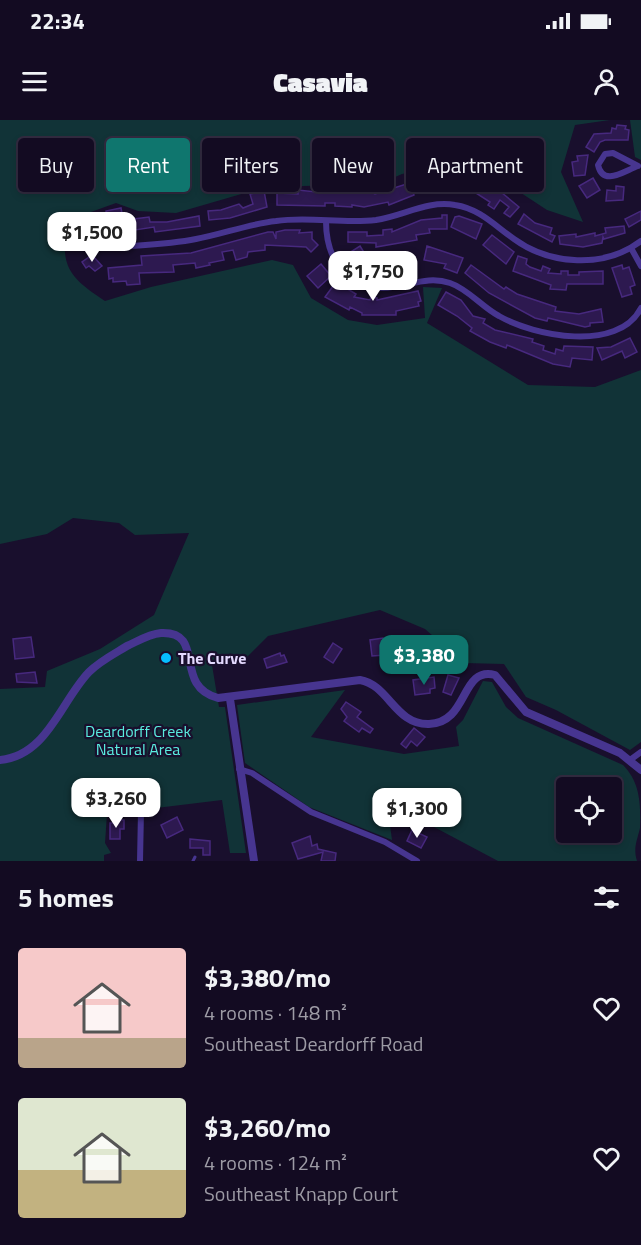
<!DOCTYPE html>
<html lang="en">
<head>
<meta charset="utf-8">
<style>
	:root { --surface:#130b22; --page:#20192f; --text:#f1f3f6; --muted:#9d9ba5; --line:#322b40; --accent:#0f766e }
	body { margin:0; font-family:"Titillium Web",sans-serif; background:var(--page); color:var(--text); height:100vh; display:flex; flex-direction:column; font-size:22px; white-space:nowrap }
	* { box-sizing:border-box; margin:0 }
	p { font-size:20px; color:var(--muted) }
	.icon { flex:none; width:33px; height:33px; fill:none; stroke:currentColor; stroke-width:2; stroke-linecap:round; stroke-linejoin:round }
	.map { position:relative; height:741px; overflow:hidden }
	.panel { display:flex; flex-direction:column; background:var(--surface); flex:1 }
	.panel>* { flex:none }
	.banner { position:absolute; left:18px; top:18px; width:606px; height:54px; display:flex; gap:12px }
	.buttons { position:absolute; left:556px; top:657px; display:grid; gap:12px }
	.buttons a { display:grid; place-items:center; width:66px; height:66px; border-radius:6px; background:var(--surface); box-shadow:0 3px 9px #0003,0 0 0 2px var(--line); font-size:30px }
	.price { position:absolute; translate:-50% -51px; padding:0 14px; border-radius:12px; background:#fff; color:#222; font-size:20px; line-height:39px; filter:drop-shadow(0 2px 3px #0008) }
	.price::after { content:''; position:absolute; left:50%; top:36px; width:18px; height:14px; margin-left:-9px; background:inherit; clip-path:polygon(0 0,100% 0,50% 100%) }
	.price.active { background:var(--accent); color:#fff }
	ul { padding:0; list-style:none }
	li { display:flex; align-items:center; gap:18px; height:150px; padding:0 18px }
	li span { display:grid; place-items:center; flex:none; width:168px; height:120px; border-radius:6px; color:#555 }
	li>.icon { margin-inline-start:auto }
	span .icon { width:72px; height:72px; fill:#fffc; stroke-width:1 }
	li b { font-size:26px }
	h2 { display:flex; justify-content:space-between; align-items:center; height:72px; padding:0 18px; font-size:26px }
	.chip { padding:0 21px; border-radius:6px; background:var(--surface); box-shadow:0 3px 9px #0003,0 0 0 2px var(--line); font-size:21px; line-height:54px }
	.chip.active { background:var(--accent); color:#fff }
	.status { display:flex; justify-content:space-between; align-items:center; height:42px; padding:0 30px; background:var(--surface); direction:ltr }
	.status svg { height:16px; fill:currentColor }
	header { display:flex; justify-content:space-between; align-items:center; height:78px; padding:0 18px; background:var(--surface); font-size:27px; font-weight:800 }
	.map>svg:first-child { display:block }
	.green { fill:#113337; fill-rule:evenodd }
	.building { fill:#2d1950; stroke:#47297e; stroke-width:1.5 }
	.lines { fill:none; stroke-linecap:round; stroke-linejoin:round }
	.service { stroke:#473590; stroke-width:3 }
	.minor { stroke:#473590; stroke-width:6 }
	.tertiary { stroke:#473590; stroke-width:8 }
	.poi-dot { fill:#06beff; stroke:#190f2d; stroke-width:2 }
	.labels { text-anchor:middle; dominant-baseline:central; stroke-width:4.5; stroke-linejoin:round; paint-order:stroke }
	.poi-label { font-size:16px; font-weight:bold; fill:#e4daff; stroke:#190f2d; text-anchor:start }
	.park-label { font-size:16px; fill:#5aecdf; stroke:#190f2d }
</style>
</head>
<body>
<div class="status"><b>22:34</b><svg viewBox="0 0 49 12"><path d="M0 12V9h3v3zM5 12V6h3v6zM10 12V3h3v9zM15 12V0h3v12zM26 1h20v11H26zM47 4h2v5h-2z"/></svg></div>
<header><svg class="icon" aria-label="menu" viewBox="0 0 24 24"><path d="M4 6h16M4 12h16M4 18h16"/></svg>Casavia<svg class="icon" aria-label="person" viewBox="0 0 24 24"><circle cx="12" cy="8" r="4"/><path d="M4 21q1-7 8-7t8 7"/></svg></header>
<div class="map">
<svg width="641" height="741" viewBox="0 0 641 741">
	<rect width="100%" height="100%" fill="#190f2d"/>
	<g class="green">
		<path d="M0,0H610L575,5L561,52L583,102L547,90L515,69L465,47L447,45L402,54L379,64L265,67L176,93L138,91L116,83L91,92L66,114C60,151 77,162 105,181L151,167L272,140L293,145L311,178L348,200L377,205L425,198L423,167L442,168L427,203L528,265L595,267L641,250V622L630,630L556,590L526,577L504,544L464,543L425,509L380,490L268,516L240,544L212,545L219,587H225L246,733H230L222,680L107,694L105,723L111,733L104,735V741H0V569L45,567L47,551L100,529L154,495L189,413L135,415L119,403L73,398L47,414L0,424Z"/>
		<polygon points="630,0 641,0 641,40 635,37"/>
		<path d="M483,561L492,562L506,587L518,598L623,645C640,662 641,684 640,708C637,721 633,728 637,741H498L387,682L392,720L309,687L245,643L237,585L345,570L311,617L404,634L459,626L456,607L463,600ZM567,668H612V712H567Z"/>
	</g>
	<g class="building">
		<polygon points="617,5 626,6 625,9 629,10 628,20 605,20 600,22 594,32 586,27 594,14 611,13 612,8 616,9"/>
		<polygon points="588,35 585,55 574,56 572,42 578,41 577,36"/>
		<polygon points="435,55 454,60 455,57 475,59 475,56 486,60 483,66 493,72 496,68 519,87 510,97 504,93 509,87 500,80 494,89 488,85 490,82 476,73 461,67 461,72 440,69 441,64 428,64 429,69 413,71 414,75 389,85 388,82 364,87 352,85 352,87 335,86 335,83 325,83 325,86 277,85 277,73 298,74 298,70 326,73 371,72 375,74"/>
		<polygon points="593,58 600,70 587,78 579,66"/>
		<polygon points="616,66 624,67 623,80 606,81 607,70 616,71"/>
		<polygon points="264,71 267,87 230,98 209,100 208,91 221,90 239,84 243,88 253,84 250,74"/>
		<polygon points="121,88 124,104 108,102 106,91"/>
		<polygon points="641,91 641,100 629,107 625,99"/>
		<polygon points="524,94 535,103 552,108 550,114 555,116 552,122 518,104"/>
		<polygon points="442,95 447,95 447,109 429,109 430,113 416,115 417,120 376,127 376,123 348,122 348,112 367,112 367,116 383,115 383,110 392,109 392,112 421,100 442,98"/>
		<polygon points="199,96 200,106 155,112 154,107 135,110 134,99 149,97 150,102 167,102"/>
		<polygon points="459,96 482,104 476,119 451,107 455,97"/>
		<polygon points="98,104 105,107 93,123 84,118 90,107 95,109"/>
		<polygon points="624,106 625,113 604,119 603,117 602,123 583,127 560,124 559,116 576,114 576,117 595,113 595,116 606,113 605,108"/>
		<polygon points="285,110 300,110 299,113 312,112 312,119 318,125 311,132 306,127 265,125 265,130 248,132 247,137 236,140 233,130 222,132 224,140 209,143 210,145 196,148 195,143 173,145 174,152 139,153 140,164 127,165 126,161 113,162 113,158 109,159 108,148 142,145 141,136 191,133 268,112 273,112 276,119 276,112"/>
		<polygon points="492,115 514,132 506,144 483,125"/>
		<polygon points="360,126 368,139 357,146 349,133"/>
		<polygon points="427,126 463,138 457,153 444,148 446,144 424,140"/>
		<polygon points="92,135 102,146 95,151 89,146 86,148 82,142"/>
		<polygon points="396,135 397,140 401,139 403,148 401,151 386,155 366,153 367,140 391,143 390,137"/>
		<polygon points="518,136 527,139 526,144 530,147 541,151 543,146 550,149 548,153 561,154 561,151 568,151 568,155 579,155 579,152 603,151 603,164 567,164 566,170 550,169 551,165 513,151"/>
		<polygon points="321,144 331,156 318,168 307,156"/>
		<polygon points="471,145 504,169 506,167 517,174 556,187 555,191 579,194 601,189 603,202 590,203 590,206 585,207 548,198 547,201 535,198 489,173 465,153"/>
		<polygon points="622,145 623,149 629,147 635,165 630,167 632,174 622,177 612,148"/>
		<polygon points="336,162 356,174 354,177 370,180 371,177 377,178 377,180 418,171 421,181 418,182 419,186 396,191 396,195 362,195 362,193 350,187 349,190 325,177"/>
		<polygon points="446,172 461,180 473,196 485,199 483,203 495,210 533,219 532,222 544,226 543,230 555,234 556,229 563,231 564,226 593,227 592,240 572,238 570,247 553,244 507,225 506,228 490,222 470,211 472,208 457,196 438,185"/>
		<polygon points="630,218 637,232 625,238 622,231 602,240 597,228 611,227"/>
		<polygon points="31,517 34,537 15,539 13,519"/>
		<polygon points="383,518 385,535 372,536 370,520"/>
		<polygon points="333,523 342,529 333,543 324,537"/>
		<polygon points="280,533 281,536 284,535 287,542 267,548 264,539"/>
		<polygon points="35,552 37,563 17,562 16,554"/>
		<polygon points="448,555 459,558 451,575 443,572"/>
		<polygon points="434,557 435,568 430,569 430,573 415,575 413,560"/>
		<polygon points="346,582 361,592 357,597 373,609 370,613 362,608 359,612 344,601 347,597 341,589"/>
		<polygon points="414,608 425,617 417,626 411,621 406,628 401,624"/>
		<polygon points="177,697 183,710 167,718 161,705"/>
		<polygon points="117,700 124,700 124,709 120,709 120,719 110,719 110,703 117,703"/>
		<polygon points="412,710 427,717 421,728 407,721"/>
		<polygon points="310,716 312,726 317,724 318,729 336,733 335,741 321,741 323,732 298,739 292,723"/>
		<polygon points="190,719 210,721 210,735 203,735 203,728 190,728"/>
	</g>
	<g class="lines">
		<polyline class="service" points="193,741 195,737"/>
		<g class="minor">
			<path d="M613,33L638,46C624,51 603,67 598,45L605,34Z"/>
			<path d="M326,101C326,136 344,170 383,168C407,167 427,155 450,163C468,169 482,187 499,196C534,216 618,233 641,188"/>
			<path d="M119,127C144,125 171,124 196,119C223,114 249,104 276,101C309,96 342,104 376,100C403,96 428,80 455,85C480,89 494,105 514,119C550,145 604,149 641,121"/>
			<polyline points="631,128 641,146"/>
			<polyline points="630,640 641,632"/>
			<polyline points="239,649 252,653 311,692 385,722 417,741"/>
			<polyline points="140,741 141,691"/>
		</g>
		<g class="tertiary">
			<polyline points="230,579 254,741"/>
			<path d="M0,640C47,636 61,581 89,552C100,541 114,534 127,526C138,521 149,514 161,513C207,511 172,566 218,578L360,560C389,565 395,605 429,604C469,603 460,546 495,555L526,592L620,633L641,650"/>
		</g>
	</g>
	<circle class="poi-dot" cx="166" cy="538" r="6"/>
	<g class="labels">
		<g class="poi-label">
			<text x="178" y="538">The Curve</text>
		</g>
		<g class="park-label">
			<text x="138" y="611">Deardorff Creek<tspan x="138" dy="18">Natural Area</tspan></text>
		</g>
	</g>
</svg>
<div class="buttons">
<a><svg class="icon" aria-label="locate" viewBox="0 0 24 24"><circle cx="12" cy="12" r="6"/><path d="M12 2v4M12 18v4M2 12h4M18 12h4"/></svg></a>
</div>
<b class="price" style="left:92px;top:143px">$1,500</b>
<b class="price" style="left:373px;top:182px">$1,750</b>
<b class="price active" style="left:424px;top:566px">$3,380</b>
<b class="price" style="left:116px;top:709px">$3,260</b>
<b class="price" style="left:417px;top:719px">$1,300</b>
<div class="banner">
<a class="chip">Buy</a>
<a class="chip active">Rent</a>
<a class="chip">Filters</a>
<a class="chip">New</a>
<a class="chip">Apartment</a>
</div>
</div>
<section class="panel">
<h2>5 homes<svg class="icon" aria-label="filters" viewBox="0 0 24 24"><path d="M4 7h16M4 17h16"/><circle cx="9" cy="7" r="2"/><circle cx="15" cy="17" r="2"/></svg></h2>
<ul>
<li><span style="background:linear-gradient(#f6c9c9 75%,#b9a48a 0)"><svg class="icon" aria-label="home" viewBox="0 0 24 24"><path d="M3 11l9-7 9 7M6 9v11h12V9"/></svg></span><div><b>$3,380/mo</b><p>4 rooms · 148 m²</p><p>Southeast Deardorff Road</p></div><svg class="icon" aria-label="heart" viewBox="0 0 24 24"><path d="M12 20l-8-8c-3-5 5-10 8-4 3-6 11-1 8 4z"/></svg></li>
<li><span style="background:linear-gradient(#dfe7d0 60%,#c2b280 0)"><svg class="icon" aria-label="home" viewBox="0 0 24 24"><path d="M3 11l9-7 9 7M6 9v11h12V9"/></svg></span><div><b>$3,260/mo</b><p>4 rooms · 124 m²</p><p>Southeast Knapp Court</p></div><svg class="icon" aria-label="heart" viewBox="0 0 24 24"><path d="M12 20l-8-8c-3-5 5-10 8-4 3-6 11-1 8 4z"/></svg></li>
</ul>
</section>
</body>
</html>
